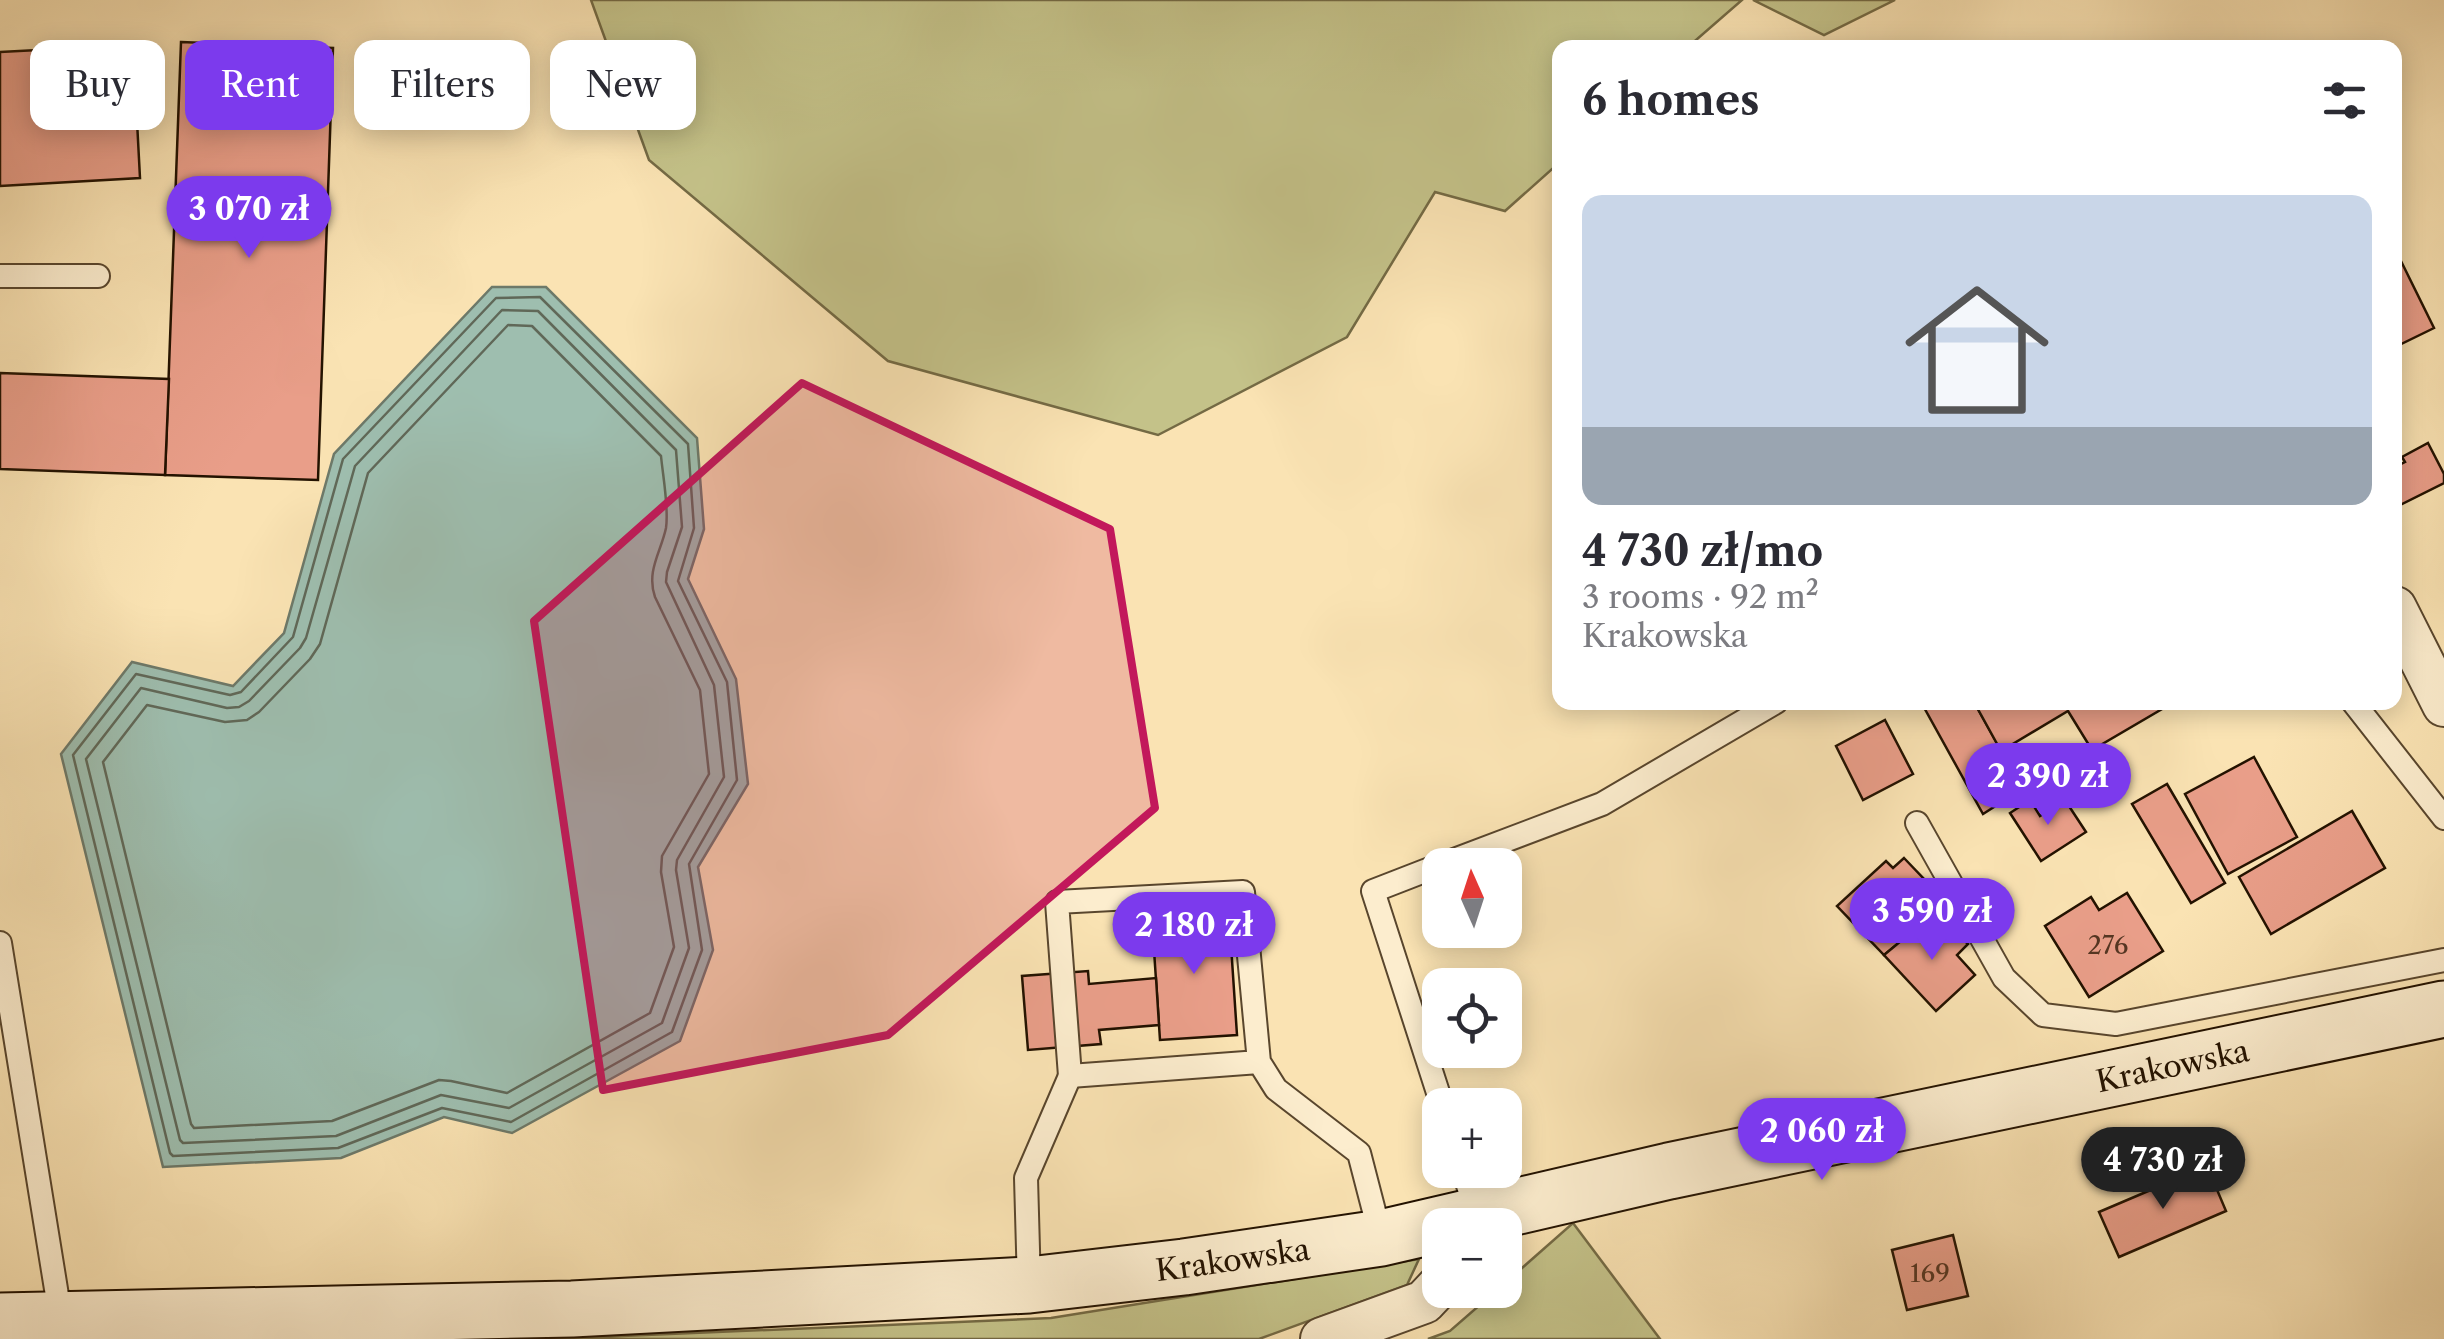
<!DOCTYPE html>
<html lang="en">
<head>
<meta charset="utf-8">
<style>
	:root { --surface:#fff; --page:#f7f7f7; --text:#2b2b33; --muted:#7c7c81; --accent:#7c3aed }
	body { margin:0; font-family:"Libre Caslon Text",serif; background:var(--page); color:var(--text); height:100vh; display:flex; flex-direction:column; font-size:38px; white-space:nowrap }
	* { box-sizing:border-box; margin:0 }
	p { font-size:32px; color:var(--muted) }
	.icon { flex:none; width:55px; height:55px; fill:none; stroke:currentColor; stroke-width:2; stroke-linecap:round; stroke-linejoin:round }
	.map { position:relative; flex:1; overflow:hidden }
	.details { position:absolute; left:1552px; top:40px; width:850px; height:670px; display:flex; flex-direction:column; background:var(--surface); border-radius:20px; box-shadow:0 5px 25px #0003 }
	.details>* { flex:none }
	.hud { position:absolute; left:30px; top:40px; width:950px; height:90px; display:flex; gap:20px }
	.needle { width:65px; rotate:357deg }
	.tools { position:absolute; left:1422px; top:848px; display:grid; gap:20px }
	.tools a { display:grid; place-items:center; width:100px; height:100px; border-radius:20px; background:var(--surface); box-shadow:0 5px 25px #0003; font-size:50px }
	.price { position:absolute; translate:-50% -85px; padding:0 22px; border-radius:35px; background:var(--accent); color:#fff; font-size:32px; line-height:65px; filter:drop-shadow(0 2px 5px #0008) }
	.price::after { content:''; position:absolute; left:50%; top:60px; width:30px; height:22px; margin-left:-15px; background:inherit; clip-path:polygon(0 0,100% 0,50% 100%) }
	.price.active { background:#222; color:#fff }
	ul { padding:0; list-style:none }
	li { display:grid; align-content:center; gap:20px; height:530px; padding:0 30px }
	li span { display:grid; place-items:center; height:310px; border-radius:20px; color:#555 }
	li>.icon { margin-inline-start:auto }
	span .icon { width:180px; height:180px; fill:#fffc; stroke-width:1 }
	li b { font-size:42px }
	h2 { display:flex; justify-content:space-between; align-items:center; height:120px; padding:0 30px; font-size:42px }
	.pill { padding:0 35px; border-radius:20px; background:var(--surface); box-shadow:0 5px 25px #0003; font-size:35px; line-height:90px }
	.pill.active { background:var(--accent); color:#fff }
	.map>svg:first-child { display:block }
	.green { fill:#c4c289; stroke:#746a44; stroke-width:2.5 }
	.water { fill:#9ebeaf; stroke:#6d7969; stroke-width:2.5 }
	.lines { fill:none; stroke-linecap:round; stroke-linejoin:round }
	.shore { stroke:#606858; stroke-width:2.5 }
	.building { fill:#e99e89; stroke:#231200; stroke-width:2.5 }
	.lane-casing { stroke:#59462d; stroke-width:26 }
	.street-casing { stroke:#59462d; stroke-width:46 }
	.secondary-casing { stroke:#231200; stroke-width:59 }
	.lane { stroke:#fcedce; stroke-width:22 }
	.street { stroke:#fcedce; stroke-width:42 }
	.secondary { stroke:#fcedce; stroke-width:55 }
	.marked { fill:#c2185b; fill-opacity:0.2; stroke:#c2185b; stroke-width:8; stroke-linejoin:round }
	.labels { text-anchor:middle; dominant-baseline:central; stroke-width:9; stroke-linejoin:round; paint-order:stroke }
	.number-label { font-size:25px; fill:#543522 }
	.street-label { font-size:30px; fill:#231200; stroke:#fcedce }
</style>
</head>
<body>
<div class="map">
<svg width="2444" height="1339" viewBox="0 0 2444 1339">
	<rect width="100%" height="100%" fill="#fae3b3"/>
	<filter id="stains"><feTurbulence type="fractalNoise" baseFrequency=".002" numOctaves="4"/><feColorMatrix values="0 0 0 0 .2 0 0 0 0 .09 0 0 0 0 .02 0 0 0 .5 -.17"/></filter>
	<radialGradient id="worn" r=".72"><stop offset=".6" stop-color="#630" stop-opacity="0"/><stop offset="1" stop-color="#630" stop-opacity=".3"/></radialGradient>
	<g class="green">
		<polygon points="591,0 1742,0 1688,47 1560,48 1560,162 1505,211 1435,192 1347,337 1158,435 888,361 649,160"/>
		<polygon points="1753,0 1895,0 1824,35"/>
		<polygon points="1573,1223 1660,1339 1428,1339 1450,1331 1497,1290 1505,1290 1505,1283"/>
		<polygon points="1419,1259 1407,1285 1259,1339 484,1339 575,1338 1051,1318"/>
	</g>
	<polygon class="water" points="492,287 546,287 697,438 704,529 688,579 736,679 748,784 698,867 713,950 680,1041 512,1133 444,1117 341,1158 163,1167 61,754 132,662 233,686 284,633 334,454"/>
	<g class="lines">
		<g class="shore">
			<polygon points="540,297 688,444 694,528 678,581 727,682 737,780 689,864 702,950 672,1032 511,1122 442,1108 338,1148 173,1156 170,1153 73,755 136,674 230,695 241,692 293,637 343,459 496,298"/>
			<polygon points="502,310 538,311 676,450 682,527 667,572 666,582 714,685 724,777 677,860 676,870 689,948 662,1023 509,1108 441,1095 336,1136 183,1143 180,1140 86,759 141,688 227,708 239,707 249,701 300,648 306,638 355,466"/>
			<path d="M508,325L532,326L661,456C663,477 669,508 666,528C661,552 646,571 655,597L700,690L709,774L662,856L661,872L674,947L650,1013L507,1093L451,1081L439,1080L332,1121L194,1128L191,1124L103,762L147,705L225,722L247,720L259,712L310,659L320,644L368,473Z"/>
		</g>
	</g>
	<g class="building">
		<polygon points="181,42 333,48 318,480 165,475"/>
		<polygon points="133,45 140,178 0,186 0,52"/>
		<polygon points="2398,255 2434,328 2395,347 2395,257"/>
		<polygon points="0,373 169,379 165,475 0,469"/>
		<polygon points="2428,443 2444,474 2444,483 2396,507 2395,467 2405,462 2402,457"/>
		<polygon points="1921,702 1974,702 2003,754 2004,753 2025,787 1983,814"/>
		<polygon points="1974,702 2174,702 2092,750 2068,711 2001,751"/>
		<polygon points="1885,720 1913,774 1863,800 1836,746"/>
		<polygon points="2254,757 2297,837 2228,874 2185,794"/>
		<polygon points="2167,784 2225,883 2191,903 2132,804"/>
		<polygon points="2030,800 2040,816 2065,800 2086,832 2041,861 2010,813"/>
		<polygon points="2352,811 2385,868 2271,934 2239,877"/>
		<polygon points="1904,858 1924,879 1913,889 1935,913 1884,955 1837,906 1886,861 1893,868"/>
		<polygon points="2127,893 2163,951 2089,997 2045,926 2091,897 2099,910"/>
		<polygon points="1229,915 1237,1035 1160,1040 1152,920"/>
		<polygon points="1925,921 1939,936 1950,926 1968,944 1957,955 1975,975 1936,1011 1884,955"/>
		<polygon points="1088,971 1089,984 1156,978 1159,1025 1099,1030 1101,1044 1028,1050 1022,976"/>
		<polygon points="2207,1166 2226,1211 2119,1257 2099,1212"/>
		<polygon points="1953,1235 1968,1296 1907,1310 1892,1250"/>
	</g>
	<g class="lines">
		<defs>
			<g id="lane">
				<polyline points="0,276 98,276"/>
				<polyline points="2353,702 2444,818"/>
				<polyline points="1917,823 2004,978 2043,1015 2116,1024 2444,960"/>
				<polyline points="1440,865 1373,891 1442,1105"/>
				<polyline points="1441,865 1602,804 1776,702"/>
				<polyline points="0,943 61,1320"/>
				<polyline points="1259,1062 1070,1076 1057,902 1243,892 1259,1062 1276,1089 1359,1153 1381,1238"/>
				<polyline points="1463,1170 1478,1216"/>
				<polyline points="1029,1285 1026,1178 1070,1076"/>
			</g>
			<g id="street">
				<polyline points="2395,608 2444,705"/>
				<polyline points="1322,1339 1424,1302 1440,1285"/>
			</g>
			<g id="secondary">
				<path id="s1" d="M0,1321L572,1309L1029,1285L1184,1267L1381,1238L1669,1171L2444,1009"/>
			</g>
		</defs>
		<use href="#lane" class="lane-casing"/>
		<use href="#street" class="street-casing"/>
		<use href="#secondary" class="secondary-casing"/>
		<use href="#lane" class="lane"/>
		<use href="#street" class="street"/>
		<use href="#secondary" class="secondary"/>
	</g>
	<path class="marked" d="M802,383L1110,529L1155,808L888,1035L603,1090L534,621Z"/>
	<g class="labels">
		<g class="number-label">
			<text x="2108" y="945">276</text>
			<text x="1930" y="1273">169</text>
		</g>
		<g class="street-label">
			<text stroke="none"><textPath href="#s1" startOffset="2195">Krakowska</textPath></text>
			<text stroke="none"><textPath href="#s1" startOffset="1235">Krakowska</textPath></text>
		</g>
	</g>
	<rect width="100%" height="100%" filter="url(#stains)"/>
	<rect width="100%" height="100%" fill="url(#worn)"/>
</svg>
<div class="tools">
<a><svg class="needle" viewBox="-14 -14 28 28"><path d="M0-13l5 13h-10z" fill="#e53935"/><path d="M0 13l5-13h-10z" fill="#7c7c81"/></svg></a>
<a><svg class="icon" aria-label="locate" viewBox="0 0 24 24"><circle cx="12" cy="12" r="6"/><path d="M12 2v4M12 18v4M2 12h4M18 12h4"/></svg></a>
<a>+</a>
<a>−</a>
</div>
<b class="price" style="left:249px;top:261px">3 070 zł</b>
<b class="price" style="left:2048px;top:828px">2 390 zł</b>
<b class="price" style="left:1932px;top:963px">3 590 zł</b>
<b class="price" style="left:1194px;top:977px">2 180 zł</b>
<b class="price" style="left:1822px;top:1183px">2 060 zł</b>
<b class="price active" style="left:2163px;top:1212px">4 730 zł</b>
<div class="hud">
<a class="pill">Buy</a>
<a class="pill active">Rent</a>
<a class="pill">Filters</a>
<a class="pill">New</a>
</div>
<section class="details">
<h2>6 homes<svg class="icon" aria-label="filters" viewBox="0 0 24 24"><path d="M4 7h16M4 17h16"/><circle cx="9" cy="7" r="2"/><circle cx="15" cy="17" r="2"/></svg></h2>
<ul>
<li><span style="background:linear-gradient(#c9d6e8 75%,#9aa5b1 0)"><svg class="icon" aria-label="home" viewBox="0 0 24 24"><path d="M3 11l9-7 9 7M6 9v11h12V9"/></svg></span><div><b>4 730 zł/mo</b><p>3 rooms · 92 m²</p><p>Krakowska</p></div></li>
</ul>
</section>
</div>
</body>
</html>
